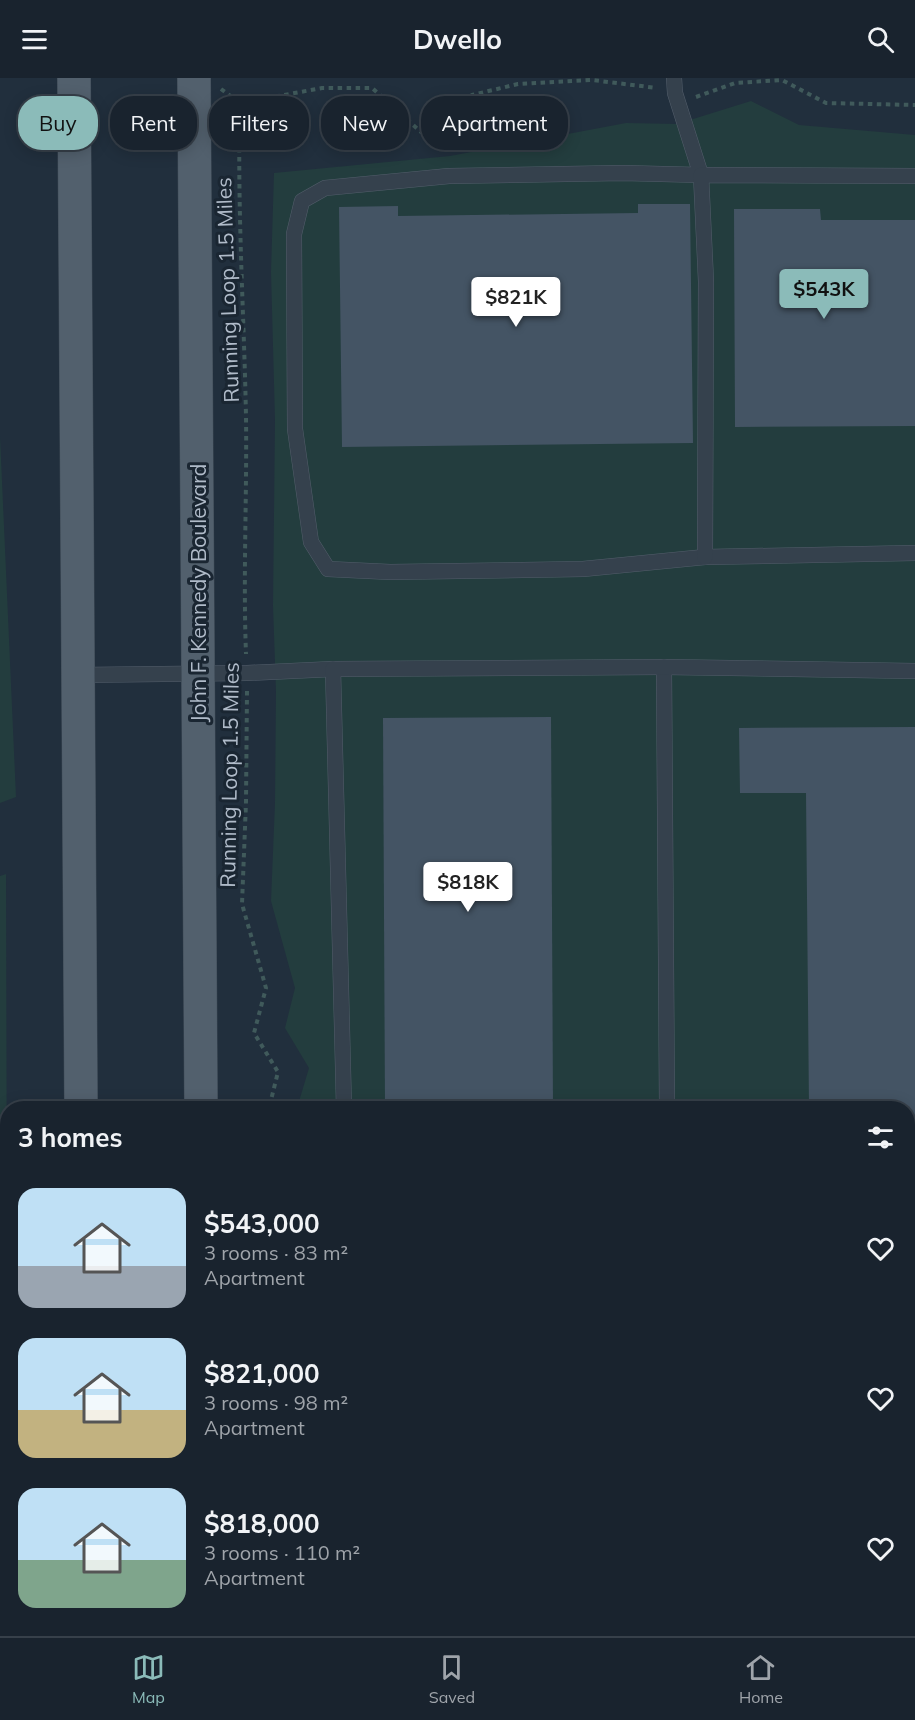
<!DOCTYPE html>
<html lang="en">
<head>
<meta charset="utf-8">
<style>
	:root { --surface:#19232e; --page:#262f3a; --text:#f1f3f6; --muted:#9fa4aa; --line:#37404a; --accent:#8bbbb9 }
	body { margin:0; font-family:Mulish,sans-serif; background:var(--page); color:var(--text); height:100vh; display:flex; flex-direction:column; font-size:22px; white-space:nowrap }
	* { box-sizing:border-box; margin:0 }
	p { font-size:20px; color:var(--muted) }
	.icon { flex:none; width:33px; height:33px; fill:none; stroke:currentColor; stroke-width:2; stroke-linecap:round; stroke-linejoin:round }
	.map { position:relative; flex:1; overflow:hidden }
	.side { position:absolute; left:0px; top:1023px; width:915px; height:536px; display:flex; flex-direction:column; background:var(--surface); border-radius:24px 24px 0 0; box-shadow:0 3px 15px #0003,0 0 0 2px var(--line) }
	.side>* { flex:none }
	.top-card { position:absolute; left:18px; top:18px; width:600px; height:54px; display:flex; gap:12px }
	.price { position:absolute; translate:-50% -51px; padding:0 14px; border-radius:6px; background:#fff; color:#222; font-size:20px; line-height:39px; filter:drop-shadow(0 2px 3px #0008) }
	.price::after { content:''; position:absolute; left:50%; top:36px; width:18px; height:14px; margin-left:-9px; background:inherit; clip-path:polygon(0 0,100% 0,50% 100%) }
	.price.selected { background:var(--accent); color:#111 }
	ul { padding:0; list-style:none }
	li { display:flex; align-items:center; gap:18px; height:150px; padding:0 18px }
	li span { display:grid; place-items:center; flex:none; width:168px; height:120px; border-radius:18px; color:#555 }
	li>.icon { margin-inline-start:auto }
	span .icon { width:72px; height:72px; fill:#fffc; stroke-width:1 }
	li b { font-size:26px }
	h2 { display:flex; justify-content:space-between; align-items:center; height:72px; padding:0 18px; font-size:26px }
	.pill { padding:0 21px; border-radius:24px; background:var(--surface); box-shadow:0 3px 15px #0003,0 0 0 2px var(--line); font-size:21px; line-height:54px }
	.pill.selected { background:var(--accent); color:#111 }
	header { display:flex; justify-content:space-between; align-items:center; height:78px; padding:0 18px; background:var(--surface); font-size:27px; font-weight:700 }
	.tab-bar { display:flex; justify-content:space-around; align-items:center; height:84px; border-top:2px solid var(--line); background:var(--surface); font-size:16px; color:var(--muted) }
	.tab-bar a { display:grid; justify-items:center; gap:3px }
	.tab-bar .selected { color:var(--accent) }
	.map>svg:first-child { display:block }
	.green { fill:#233d3e }
	.building { fill:#445464 }
	.lines { fill:none; stroke-linecap:round; stroke-linejoin:round }
	.lane-casing { stroke:#535e6b; stroke-width:16 }
	.primary-casing { stroke:#3e4a56; stroke-width:34 }
	.path { stroke:#405a5b; stroke-width:4; stroke-dasharray:4.5 4.5; stroke-linecap:butt }
	.lane { stroke:#35414d; stroke-width:15 }
	.primary { stroke:#52606d; stroke-width:33 }
	.labels { text-anchor:middle; dominant-baseline:central; stroke-width:6; stroke-linejoin:round; paint-order:stroke }
	.street-label { font-size:21px; fill:#b0bbc9; stroke:#1a2632 }
</style>
</head>
<body>
<header><svg class="icon" aria-label="menu" viewBox="0 0 24 24"><path d="M4 6h16M4 12h16M4 18h16"/></svg>Dwello<svg class="icon" aria-label="search" viewBox="0 0 24 24"><circle cx="10" cy="10" r="6"/><path d="M15 15l6 6"/></svg></header>
<div class="map">
<svg width="915" height="1558" viewBox="0 0 915 1558">
	<rect width="100%" height="100%" fill="#212f3d"/>
	<g class="green">
		<polygon points="751,23 799,47 915,57 915,1532 908,1534 908,1030 297,1030 309,990 285,950 295,910 271,823 275,725 276,613 273,528 275,342 271,194 274,95 450,78 626,45 677,46"/>
		<polygon points="0,358 16,719 0,725"/>
		<polygon points="6,796 8,1551 12,1551 12,1558 0,1558 0,798"/>
		<polygon points="303,1551 419,1551 415,1558 305,1558"/>
	</g>
	<g class="building">
		<polygon points="638,126 690,126 693,365 342,369 339,129 398,128 398,138 638,135"/>
		<polygon points="734,131 820,131 821,142 915,142 915,348 735,349"/>
		<polygon points="551,639 553,1030 385,1030 383,640"/>
		<polygon points="915,649 915,1315 908,1315 908,1030 809,1030 806,715 740,715 739,650"/>
	</g>
	<g class="lines">
		<defs>
			<g id="lane">
				<polyline points="674,0 675,15 701,97 623,95 449,98 325,110 302,123 294,156 295,351 311,464 328,491 390,494 583,491 705,479 915,475"/>
				<polyline points="705,479 706,203 701,97 915,98"/>
				<polyline points="664,589 667,1030"/>
				<polyline points="78,597 247,595 333,591"/>
				<polyline points="344,1030 333,591 664,589 915,593"/>
				<polyline points="908,1504 915,1502"/>
				<polyline points="712,1558 712,1551"/>
			</g>
			<g id="primary">
				<polyline points="74,0 81,1030"/>
				<polyline points="194,0 201,1030"/>
				<polyline points="83,1551 83,1558"/>
				<polyline points="198,1558 198,1551"/>
			</g>
		</defs>
		<use href="#lane" class="lane-casing"/>
		<use href="#primary" class="primary-casing"/>
		<g class="path">
			<polyline points="221,11 240,25"/>
			<polyline points="696,19 735,5 782,2 826,25 915,27"/>
			<path d="M240,25C237,129 244,234 246,339C247,418 243,497 246,576"/>
			<polyline points="240,25 322,10 372,10 421,54 445,43 472,17 518,6 592,2 657,10"/>
			<polyline points="247,613 246,724 242,826 266,910 254,955 278,994 269,1030"/>
			<polyline points="274,1551 275,1558"/>
		</g>
		<use href="#lane" class="lane"/>
		<use href="#primary" class="primary"/>
	</g>
	<g class="labels">
		<g class="street-label">
			<text transform="translate(227 212) rotate(-92)">Running Loop 1.5 Miles</text>
			<text transform="translate(198 515) rotate(-90)">John F. Kennedy Boulevard</text>
			<text transform="translate(229 697) rotate(-89)">Running Loop 1.5 Miles</text>
		</g>
	</g>
</svg>
<b class="price selected" style="left:824px;top:242px">$543K</b>
<b class="price" style="left:516px;top:250px">$821K</b>
<b class="price" style="left:468px;top:835px">$818K</b>
<div class="top-card">
<a class="pill selected">Buy</a>
<a class="pill">Rent</a>
<a class="pill">Filters</a>
<a class="pill">New</a>
<a class="pill">Apartment</a>
</div>
<section class="side">
<h2>3 homes<svg class="icon" aria-label="filters" viewBox="0 0 24 24"><path d="M4 7h16M4 17h16"/><circle cx="9" cy="7" r="2"/><circle cx="15" cy="17" r="2"/></svg></h2>
<ul>
<li><span style="background:linear-gradient(#bfe0f5 65%,#9aa5b1 0)"><svg class="icon" aria-label="home" viewBox="0 0 24 24"><path d="M3 11l9-7 9 7M6 9v11h12V9"/></svg></span><div><b>$543,000</b><p>3 rooms · 83 m²</p><p>Apartment</p></div><svg class="icon" aria-label="heart" viewBox="0 0 24 24"><path d="M12 20l-8-8c-3-5 5-10 8-4 3-6 11-1 8 4z"/></svg></li>
<li><span style="background:linear-gradient(#bfe0f5 60%,#c2b280 0)"><svg class="icon" aria-label="home" viewBox="0 0 24 24"><path d="M3 11l9-7 9 7M6 9v11h12V9"/></svg></span><div><b>$821,000</b><p>3 rooms · 98 m²</p><p>Apartment</p></div><svg class="icon" aria-label="heart" viewBox="0 0 24 24"><path d="M12 20l-8-8c-3-5 5-10 8-4 3-6 11-1 8 4z"/></svg></li>
<li><span style="background:linear-gradient(#bfe0f5 60%,#7fa58c 0)"><svg class="icon" aria-label="home" viewBox="0 0 24 24"><path d="M3 11l9-7 9 7M6 9v11h12V9"/></svg></span><div><b>$818,000</b><p>3 rooms · 110 m²</p><p>Apartment</p></div><svg class="icon" aria-label="heart" viewBox="0 0 24 24"><path d="M12 20l-8-8c-3-5 5-10 8-4 3-6 11-1 8 4z"/></svg></li>
</ul>
</section>
</div>
<nav class="tab-bar">
<a class="selected"><svg class="icon" aria-label="map" viewBox="0 0 24 24"><path d="M3 6l6-2 6 2 6-2v14l-6 2-6-2-6 2zM9 4v14M15 6v14"/></svg>Map</a>
<a><svg class="icon" aria-label="saved" viewBox="0 0 24 24"><path d="M7 4h10v16l-5-4-5 4z"/></svg>Saved</a>
<a><svg class="icon" aria-label="home" viewBox="0 0 24 24"><path d="M3 11l9-7 9 7M6 9v11h12V9"/></svg>Home</a>
</nav>
</body>
</html>
